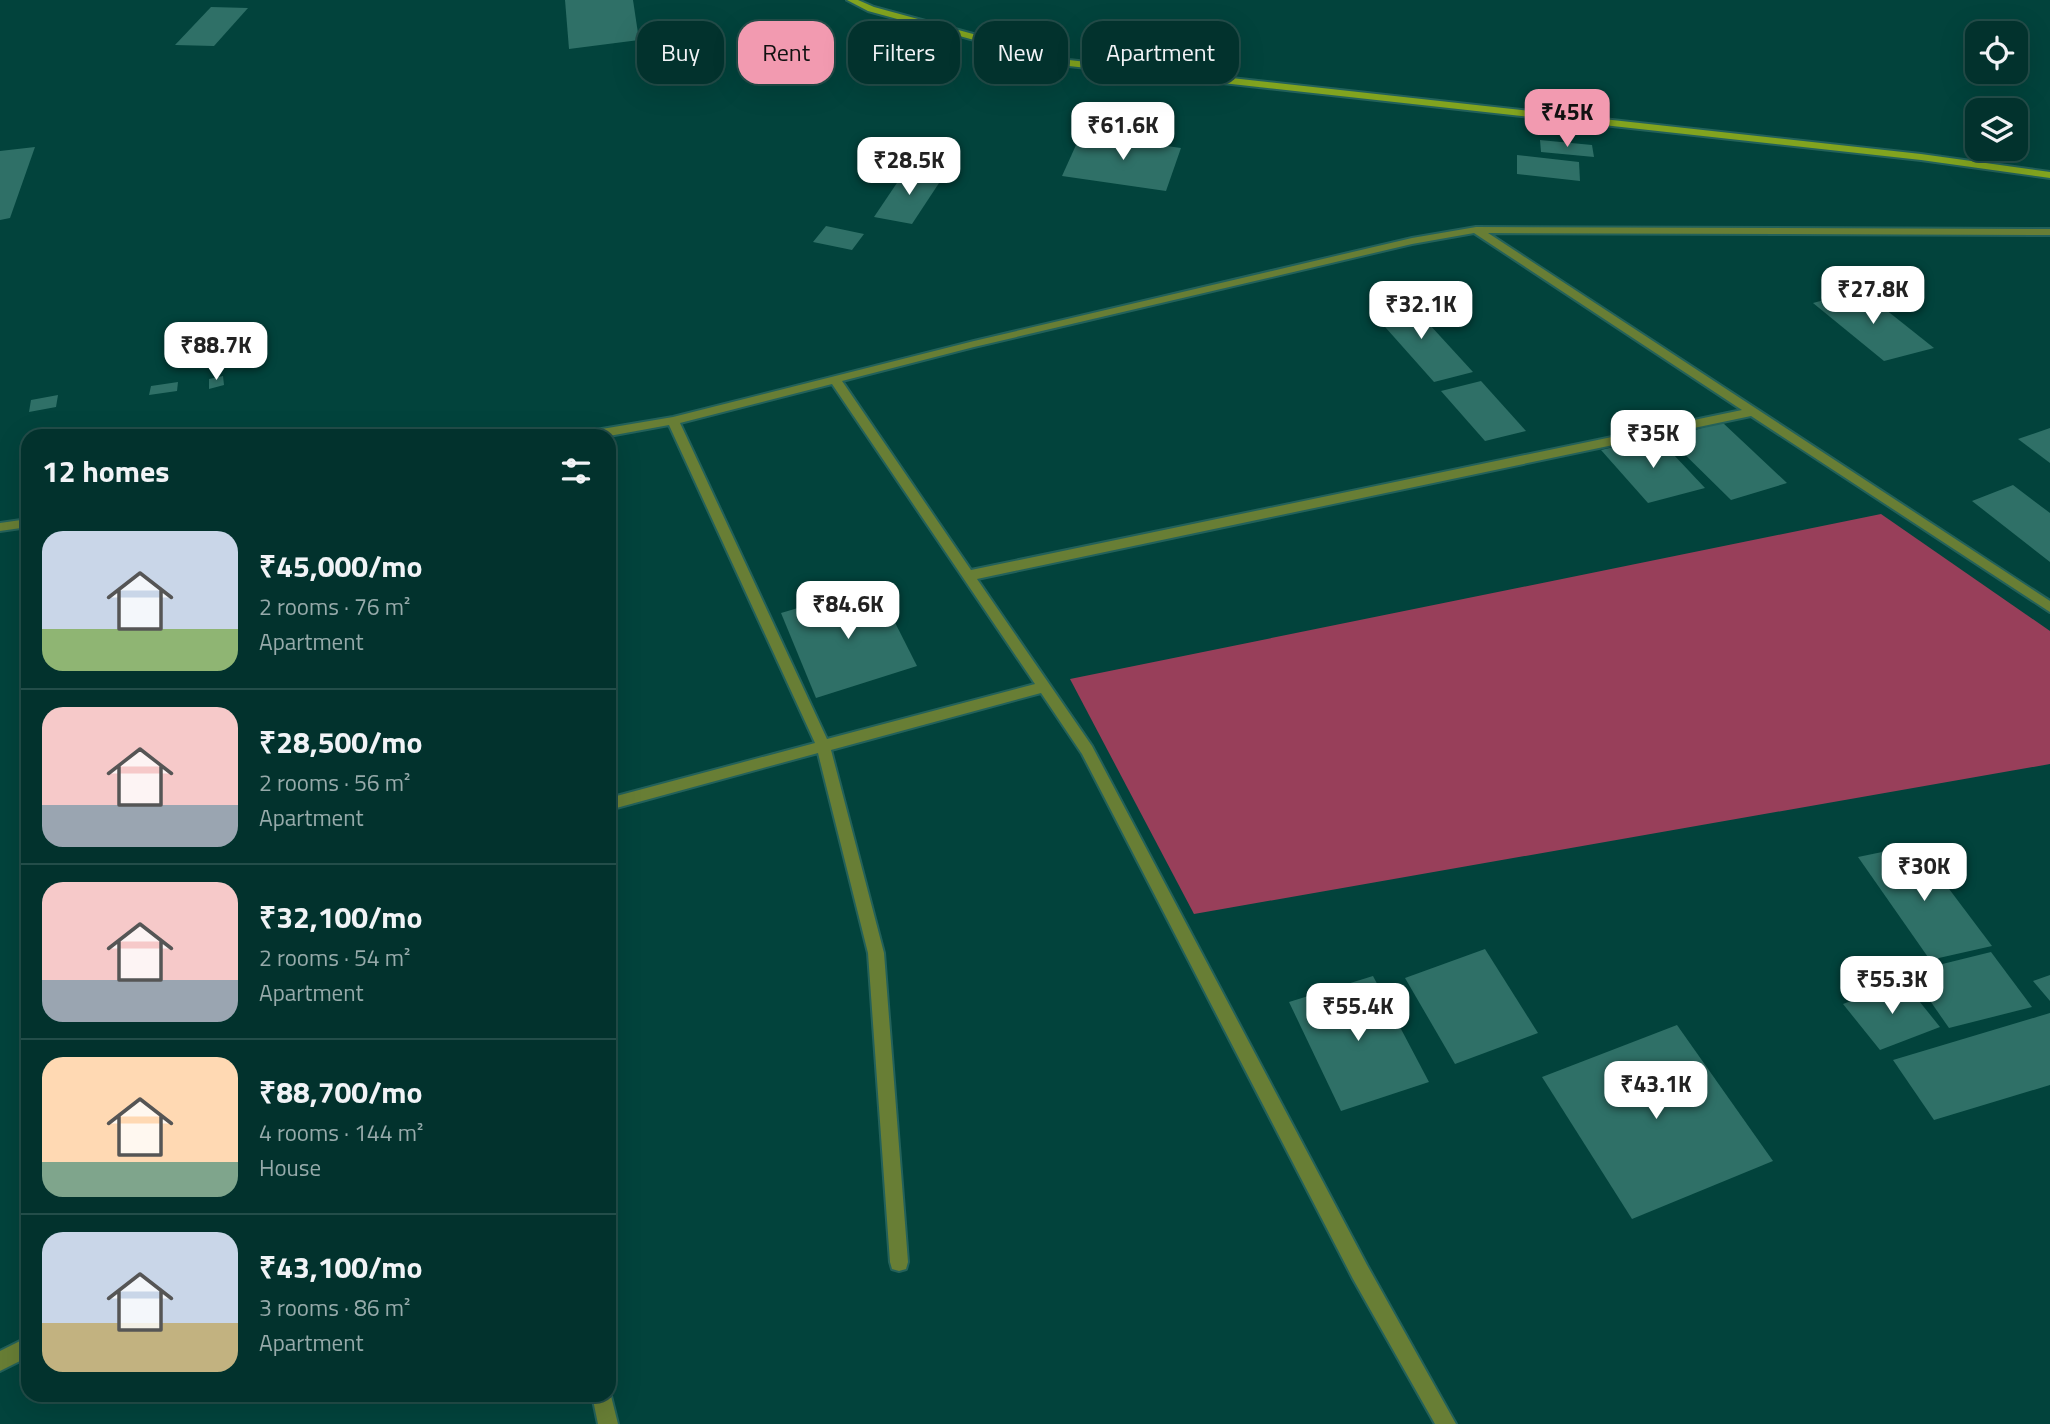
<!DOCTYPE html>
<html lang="en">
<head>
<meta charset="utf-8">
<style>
	:root { --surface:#02322d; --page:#0c3a35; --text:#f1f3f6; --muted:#96aaaa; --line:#234d49; --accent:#f29ab0 }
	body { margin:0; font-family:"Titillium Web",sans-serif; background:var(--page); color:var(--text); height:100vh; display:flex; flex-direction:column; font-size:26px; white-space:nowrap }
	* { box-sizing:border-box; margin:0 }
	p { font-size:23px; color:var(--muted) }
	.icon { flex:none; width:38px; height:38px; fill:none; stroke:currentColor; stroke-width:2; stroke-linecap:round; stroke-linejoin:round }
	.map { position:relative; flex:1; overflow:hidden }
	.sheet { position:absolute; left:21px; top:429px; width:595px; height:973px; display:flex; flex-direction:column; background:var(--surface); border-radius:21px; box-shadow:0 7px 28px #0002,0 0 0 2px var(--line) }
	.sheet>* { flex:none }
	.hud { position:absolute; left:637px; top:21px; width:665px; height:63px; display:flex; gap:14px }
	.buttons { position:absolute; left:1965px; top:21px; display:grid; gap:14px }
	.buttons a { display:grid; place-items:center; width:63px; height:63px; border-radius:14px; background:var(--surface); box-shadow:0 7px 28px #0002,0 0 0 2px var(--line); font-size:35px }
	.price { position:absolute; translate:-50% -60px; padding:0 16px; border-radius:14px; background:#fff; color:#222; font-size:23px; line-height:46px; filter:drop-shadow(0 2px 4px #0008) }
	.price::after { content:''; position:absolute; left:50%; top:42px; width:21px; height:16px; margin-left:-10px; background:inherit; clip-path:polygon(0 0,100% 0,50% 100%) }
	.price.active { background:var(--accent); color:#111 }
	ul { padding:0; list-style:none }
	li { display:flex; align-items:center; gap:21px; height:175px; padding:0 21px }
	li+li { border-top:2px solid var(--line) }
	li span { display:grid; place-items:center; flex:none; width:196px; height:140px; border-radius:21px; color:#555 }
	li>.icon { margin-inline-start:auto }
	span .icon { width:84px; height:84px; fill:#fffc; stroke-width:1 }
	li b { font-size:30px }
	h2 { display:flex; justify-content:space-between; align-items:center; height:84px; padding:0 21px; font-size:30px }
	.tag { padding:0 24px; border-radius:21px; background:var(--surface); box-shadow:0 7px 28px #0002,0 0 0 2px var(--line); font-size:24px; line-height:63px }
	.tag.active { background:var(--accent); color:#111 }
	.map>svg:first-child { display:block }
	.green { fill:#983f5a }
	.building { fill:#2f7067 }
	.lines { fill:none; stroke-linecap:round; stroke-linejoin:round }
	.street-casing { stroke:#23615a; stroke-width:4 }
	.secondary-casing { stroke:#23615a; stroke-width:4 }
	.street { fill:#687e35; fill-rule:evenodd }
	.secondary { fill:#82a41f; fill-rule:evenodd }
</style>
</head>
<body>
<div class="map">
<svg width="2050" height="1424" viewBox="0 0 2050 1424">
	<rect width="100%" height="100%" fill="#02433c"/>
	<polygon class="green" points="1881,514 2050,631 2050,764 1194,914 1070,679"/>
	<g class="building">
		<polygon points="565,0 633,0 639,40 569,49"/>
		<polygon points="211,7 248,8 214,46 175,45"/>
		<polygon points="1081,134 1181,148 1166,191 1062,176"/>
		<polygon points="1540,140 1592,145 1594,157 1541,152"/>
		<polygon points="35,147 10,218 0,220 0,151"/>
		<polygon points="1517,155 1579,162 1580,181 1517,174"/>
		<polygon points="905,171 943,177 912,224 874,217"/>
		<polygon points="826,226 864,234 852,250 813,242"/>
		<polygon points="1861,290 1934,348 1884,361 1813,303"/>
		<polygon points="1407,300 1473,372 1434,382 1370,310"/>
		<polygon points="223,376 224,385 209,389 209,379"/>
		<polygon points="1481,381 1526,431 1485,441 1441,391"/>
		<polygon points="178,382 177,391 149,395 151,386"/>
		<polygon points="58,395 56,407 29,412 31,400"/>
		<polygon points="1722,422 1787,483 1731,500 1668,438"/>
		<polygon points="2050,428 2050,463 2018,439"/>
		<polygon points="1657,437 1705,488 1648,503 1601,450"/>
		<polygon points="2013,485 2050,513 2050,562 1972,501"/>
		<polygon points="876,585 917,666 816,698 781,613"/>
		<polygon points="1916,845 1992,946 1930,960 1858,857"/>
		<polygon points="1485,949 1538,1033 1455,1064 1405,978"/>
		<polygon points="1991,952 2032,1007 1949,1028 1910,972"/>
		<polygon points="2050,975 2050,1001 2033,981"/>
		<polygon points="1373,976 1429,1082 1341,1111 1289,1002"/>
		<polygon points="1903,981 1940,1027 1880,1050 1843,1004"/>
		<polygon points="2050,1013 2050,1085 1934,1120 1893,1060"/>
		<polygon points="1677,1025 1773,1161 1632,1219 1542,1077"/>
	</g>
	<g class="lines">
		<defs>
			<g id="street">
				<path d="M1476,227L2050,229V235L1488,233L2050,601V612L1751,416L977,579L1092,746L1367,1265L1456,1424H1435L1353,1279L1082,754L1041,693L831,750L884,953L908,1262L906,1269L899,1271L892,1269L890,1262L868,953L818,753L609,810V798L815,743L669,425L609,436H578L584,432L673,417L974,341L1412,238ZM1474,233L1742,410L971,570L842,381L974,347L1412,244ZM832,384L1035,684L827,739L680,423Z"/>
				<polygon points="28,519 28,527 0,531 0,523"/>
				<polygon points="28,1337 28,1357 0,1371 0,1351"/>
				<polygon points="609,1388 618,1424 598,1424 592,1395 609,1395"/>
			</g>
			<polygon id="secondary" points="847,0 858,0 874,7 1069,60 1921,154 2050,172 2050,178 1921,160 1069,66 868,11"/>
		</defs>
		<use href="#street" class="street-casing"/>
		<use href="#secondary" class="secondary-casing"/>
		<use href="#street" class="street"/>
		<use href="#secondary" class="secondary"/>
	</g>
</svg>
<div class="buttons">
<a><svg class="icon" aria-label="locate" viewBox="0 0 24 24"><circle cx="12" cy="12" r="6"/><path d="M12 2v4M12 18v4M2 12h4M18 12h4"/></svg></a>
<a><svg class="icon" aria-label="layers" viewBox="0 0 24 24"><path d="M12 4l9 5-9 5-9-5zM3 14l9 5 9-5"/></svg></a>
</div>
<b class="price active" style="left:1567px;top:149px">₹45K</b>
<b class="price" style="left:1123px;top:162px">₹61.6K</b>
<b class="price" style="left:909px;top:197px">₹28.5K</b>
<b class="price" style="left:1873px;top:326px">₹27.8K</b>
<b class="price" style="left:1421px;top:341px">₹32.1K</b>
<b class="price" style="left:216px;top:382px">₹88.7K</b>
<b class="price" style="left:1653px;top:470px">₹35K</b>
<b class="price" style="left:848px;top:641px">₹84.6K</b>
<b class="price" style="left:1924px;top:903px">₹30K</b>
<b class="price" style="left:1892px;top:1016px">₹55.3K</b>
<b class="price" style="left:1358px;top:1043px">₹55.4K</b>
<b class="price" style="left:1656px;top:1121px">₹43.1K</b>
<div class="hud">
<a class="tag">Buy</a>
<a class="tag active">Rent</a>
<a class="tag">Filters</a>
<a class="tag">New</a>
<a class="tag">Apartment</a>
</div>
<section class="sheet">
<h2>12 homes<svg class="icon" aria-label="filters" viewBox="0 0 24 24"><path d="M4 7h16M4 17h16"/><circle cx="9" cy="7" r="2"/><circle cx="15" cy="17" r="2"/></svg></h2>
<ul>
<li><span style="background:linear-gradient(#c9d6e8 70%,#8fb573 0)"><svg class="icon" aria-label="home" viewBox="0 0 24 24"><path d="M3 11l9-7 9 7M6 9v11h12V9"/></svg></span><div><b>₹45,000/mo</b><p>2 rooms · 76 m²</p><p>Apartment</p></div></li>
<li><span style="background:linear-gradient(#f6c9c9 70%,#9aa5b1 0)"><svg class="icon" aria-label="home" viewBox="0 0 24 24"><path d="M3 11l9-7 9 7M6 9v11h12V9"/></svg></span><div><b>₹28,500/mo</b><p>2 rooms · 56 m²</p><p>Apartment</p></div></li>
<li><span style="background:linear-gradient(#f6c9c9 70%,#9aa5b1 0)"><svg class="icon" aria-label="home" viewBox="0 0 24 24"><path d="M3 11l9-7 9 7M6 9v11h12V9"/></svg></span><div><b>₹32,100/mo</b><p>2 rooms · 54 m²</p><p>Apartment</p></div></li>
<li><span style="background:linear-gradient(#ffd9b3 75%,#7fa58c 0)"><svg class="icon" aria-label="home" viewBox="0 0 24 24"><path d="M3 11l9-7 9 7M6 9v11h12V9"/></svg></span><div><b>₹88,700/mo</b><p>4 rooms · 144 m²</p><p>House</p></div></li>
<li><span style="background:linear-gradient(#c9d6e8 65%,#c2b280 0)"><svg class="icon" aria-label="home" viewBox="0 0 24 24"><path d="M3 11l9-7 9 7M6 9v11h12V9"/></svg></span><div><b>₹43,100/mo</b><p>3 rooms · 86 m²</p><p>Apartment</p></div></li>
</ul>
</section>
</div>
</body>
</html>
